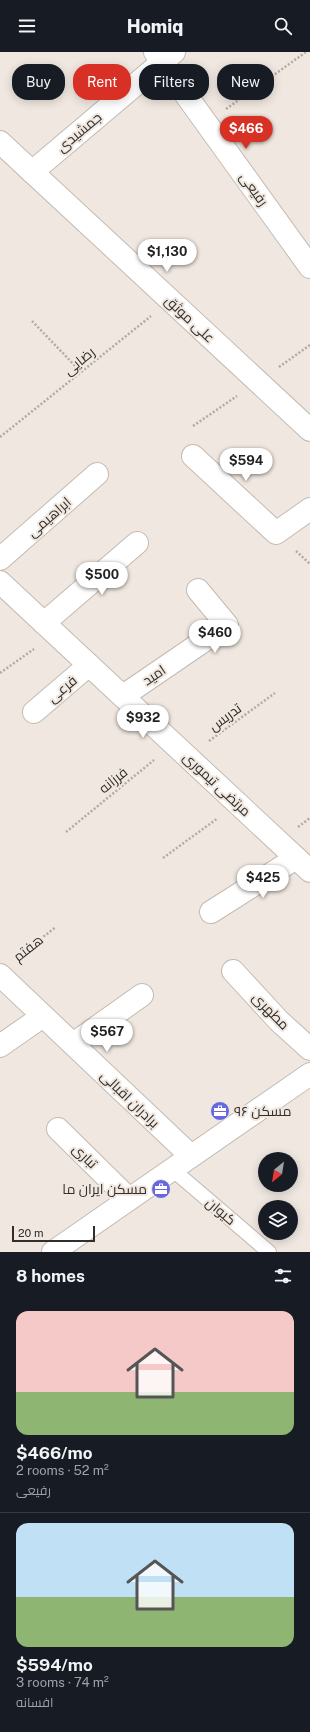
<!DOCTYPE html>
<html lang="en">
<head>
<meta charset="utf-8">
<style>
	:root { --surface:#171b24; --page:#20242c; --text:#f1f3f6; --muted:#9ea1a6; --line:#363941; --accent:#d93025 }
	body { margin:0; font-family:"Public Sans",Cairo,sans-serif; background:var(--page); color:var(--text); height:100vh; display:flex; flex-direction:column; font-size:15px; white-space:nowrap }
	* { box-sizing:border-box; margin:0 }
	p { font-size:13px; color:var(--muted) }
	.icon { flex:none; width:22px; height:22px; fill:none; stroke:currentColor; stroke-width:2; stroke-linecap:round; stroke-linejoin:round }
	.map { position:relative; height:1200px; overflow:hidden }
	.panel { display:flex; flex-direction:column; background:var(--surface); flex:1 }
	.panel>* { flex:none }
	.top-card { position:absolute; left:12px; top:12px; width:286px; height:36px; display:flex; gap:8px }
	.needle { width:26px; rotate:210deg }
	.controls { position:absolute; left:258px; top:1100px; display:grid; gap:8px }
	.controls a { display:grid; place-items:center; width:40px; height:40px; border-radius:50%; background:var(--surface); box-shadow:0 2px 10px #0003; font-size:20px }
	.scale { position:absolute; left:12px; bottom:10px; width:83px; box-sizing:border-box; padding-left:4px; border:2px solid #312e2b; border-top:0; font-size:11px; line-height:14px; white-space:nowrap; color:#312e2b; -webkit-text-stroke:3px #f0e8e0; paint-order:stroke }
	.price { position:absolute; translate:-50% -34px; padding:0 9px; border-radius:14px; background:#fff; color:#222; font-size:13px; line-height:26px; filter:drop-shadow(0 1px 2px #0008) }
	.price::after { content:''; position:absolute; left:50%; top:24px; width:12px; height:9px; margin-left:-6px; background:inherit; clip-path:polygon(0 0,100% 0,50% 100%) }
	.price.on { background:var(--accent); color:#fff }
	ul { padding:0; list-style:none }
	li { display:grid; align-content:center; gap:8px; height:212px; padding:0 16px }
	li+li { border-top:1px solid var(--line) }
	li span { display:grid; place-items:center; height:124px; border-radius:12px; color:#555 }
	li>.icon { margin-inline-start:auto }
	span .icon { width:72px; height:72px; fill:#fffc; stroke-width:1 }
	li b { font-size:17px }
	h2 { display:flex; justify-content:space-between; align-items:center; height:48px; padding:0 16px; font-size:17px }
	.chip { padding:0 14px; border-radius:16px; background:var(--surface); box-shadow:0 2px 10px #0003; font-size:14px; line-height:36px }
	.chip.on { background:var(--accent); color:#fff }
	header { display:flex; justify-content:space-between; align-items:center; height:52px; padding:0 16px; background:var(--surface); font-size:18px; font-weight:800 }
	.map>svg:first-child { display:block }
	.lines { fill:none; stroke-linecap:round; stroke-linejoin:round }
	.lane-casing { stroke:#c3bbb3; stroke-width:16 }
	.street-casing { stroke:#c3bbb3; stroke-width:24 }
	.secondary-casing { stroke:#c3bbb3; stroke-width:24 }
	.path { stroke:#b1aba4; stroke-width:2.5; stroke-dasharray:2 2; stroke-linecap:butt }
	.lane { stroke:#fff; stroke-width:14 }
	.street { stroke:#fff; stroke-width:22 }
	.secondary { stroke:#fff; stroke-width:22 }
	.labels { text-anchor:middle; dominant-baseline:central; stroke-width:4; stroke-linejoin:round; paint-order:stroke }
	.street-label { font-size:14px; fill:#312e2b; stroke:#f0e8e0 }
	.poi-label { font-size:14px; fill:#312e2b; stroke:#f0e8e0; text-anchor:start }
</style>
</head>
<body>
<header><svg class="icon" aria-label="menu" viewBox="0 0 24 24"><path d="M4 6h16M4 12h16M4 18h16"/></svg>Homiq<svg class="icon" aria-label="search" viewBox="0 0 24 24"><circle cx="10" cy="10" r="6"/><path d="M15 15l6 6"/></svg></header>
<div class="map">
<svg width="310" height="1200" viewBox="0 0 310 1200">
	<rect width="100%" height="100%" fill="#f0e8e0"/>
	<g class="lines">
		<defs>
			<polyline id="lane" points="172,1117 269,1200"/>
			<g id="street">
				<polyline points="155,0 310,215"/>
				<polyline points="0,90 310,378"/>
				<polyline points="32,120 174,0"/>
				<polyline points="193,404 276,481 310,457"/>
				<polyline points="0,507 97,422"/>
				<polyline points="0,530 310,819"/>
				<polyline points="44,571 137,491"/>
				<polyline points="123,644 227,573 198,538"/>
				<polyline points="34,660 89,613"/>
				<polyline points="211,860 296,806"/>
				<polyline points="233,919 279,969 310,997"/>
				<polyline points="0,923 191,1104"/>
				<polyline points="73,992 142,943"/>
				<polyline points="0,994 43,964"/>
				<polyline points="58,1077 129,1147"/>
			</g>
			<polyline id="secondary" points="53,1200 310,1022"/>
		</defs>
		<use href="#lane" class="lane-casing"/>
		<use href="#street" class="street-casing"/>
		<use href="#secondary" class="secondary-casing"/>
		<g class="path">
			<polyline points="226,57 306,0"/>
			<polyline points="32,269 81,320"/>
			<polyline points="279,315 310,293"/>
			<polyline points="193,374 237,344"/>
			<polyline points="0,385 151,264"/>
			<polyline points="296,499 310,512"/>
			<polyline points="0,621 34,597"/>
			<polyline points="209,689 275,641"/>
			<polyline points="298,775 310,766"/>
			<polyline points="66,780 154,708"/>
			<polyline points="163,806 218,766"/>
			<polyline points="18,904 56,875"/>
		</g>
		<use href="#lane" class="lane"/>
		<use href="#street" class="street"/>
		<use href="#secondary" class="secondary"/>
	</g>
	<defs>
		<symbol id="office-disc" viewBox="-11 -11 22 22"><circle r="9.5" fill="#6568e1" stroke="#f0e8e0"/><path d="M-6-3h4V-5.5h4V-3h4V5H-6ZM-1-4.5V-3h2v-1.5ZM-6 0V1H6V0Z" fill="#fff"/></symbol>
	</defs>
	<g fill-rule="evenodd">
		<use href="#office-disc" x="209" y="1048" width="22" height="22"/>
		<use href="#office-disc" x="150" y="1126" width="22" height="22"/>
	</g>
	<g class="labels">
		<g class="street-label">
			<text transform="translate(79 80) rotate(-40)">جمشیدی</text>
			<text transform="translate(254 137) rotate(54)">رفیعی</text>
			<text transform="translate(190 267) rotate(43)">علی موثق</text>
			<text transform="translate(79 309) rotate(-39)">رضایی</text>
			<text transform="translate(49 465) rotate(-41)">ابراهیمی</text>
			<text transform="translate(154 623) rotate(-34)">امید</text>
			<text transform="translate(62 637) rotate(-40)">فرعی</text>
			<text transform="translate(225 665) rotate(-36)">تدریس</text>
			<text transform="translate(113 728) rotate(-39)">فرزانه</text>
			<text transform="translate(217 732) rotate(43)">مرتضی تیموری</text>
			<text transform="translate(28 896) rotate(-38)">هفتم</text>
			<text transform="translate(271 959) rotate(46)">مطهری</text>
			<text transform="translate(130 1047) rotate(44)">برادران اقبالی</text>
			<text transform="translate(85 1104) rotate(44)">تباری</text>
			<text transform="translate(221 1159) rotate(40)">کیوان</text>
		</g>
		<g class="poi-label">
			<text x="234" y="1059">مسکن ۹۶</text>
			<text x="147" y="1137" text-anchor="end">مسکن ایران ما</text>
		</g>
	</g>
</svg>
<div class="controls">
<a><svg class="needle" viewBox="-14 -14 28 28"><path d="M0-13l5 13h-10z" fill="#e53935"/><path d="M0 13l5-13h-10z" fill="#9ea1a6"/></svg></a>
<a><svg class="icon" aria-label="layers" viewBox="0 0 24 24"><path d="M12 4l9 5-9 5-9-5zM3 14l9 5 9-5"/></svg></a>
</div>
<div class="scale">20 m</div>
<b class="price on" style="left:246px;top:98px">$466</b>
<b class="price" style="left:167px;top:221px">$1,130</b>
<b class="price" style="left:246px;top:430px">$594</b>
<b class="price" style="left:102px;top:544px">$500</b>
<b class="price" style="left:215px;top:602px">$460</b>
<b class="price" style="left:143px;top:687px">$932</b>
<b class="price" style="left:263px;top:847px">$425</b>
<b class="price" style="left:107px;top:1001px">$567</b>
<div class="top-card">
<a class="chip">Buy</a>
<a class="chip on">Rent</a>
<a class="chip">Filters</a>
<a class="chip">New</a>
</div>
</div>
<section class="panel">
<h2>8 homes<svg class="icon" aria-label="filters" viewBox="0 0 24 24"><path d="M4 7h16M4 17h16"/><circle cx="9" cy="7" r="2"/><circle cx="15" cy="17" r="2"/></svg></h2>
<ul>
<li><span style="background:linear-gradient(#f6c9c9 65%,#8fb573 0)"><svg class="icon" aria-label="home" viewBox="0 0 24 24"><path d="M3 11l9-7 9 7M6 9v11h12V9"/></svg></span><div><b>$466/mo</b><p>2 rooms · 52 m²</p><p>رفیعی</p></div></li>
<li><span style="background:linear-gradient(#bfe0f5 60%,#8fb573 0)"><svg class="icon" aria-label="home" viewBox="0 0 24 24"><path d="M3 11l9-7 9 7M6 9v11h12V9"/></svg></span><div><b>$594/mo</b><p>3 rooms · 74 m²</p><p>افسانه</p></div></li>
</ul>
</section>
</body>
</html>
